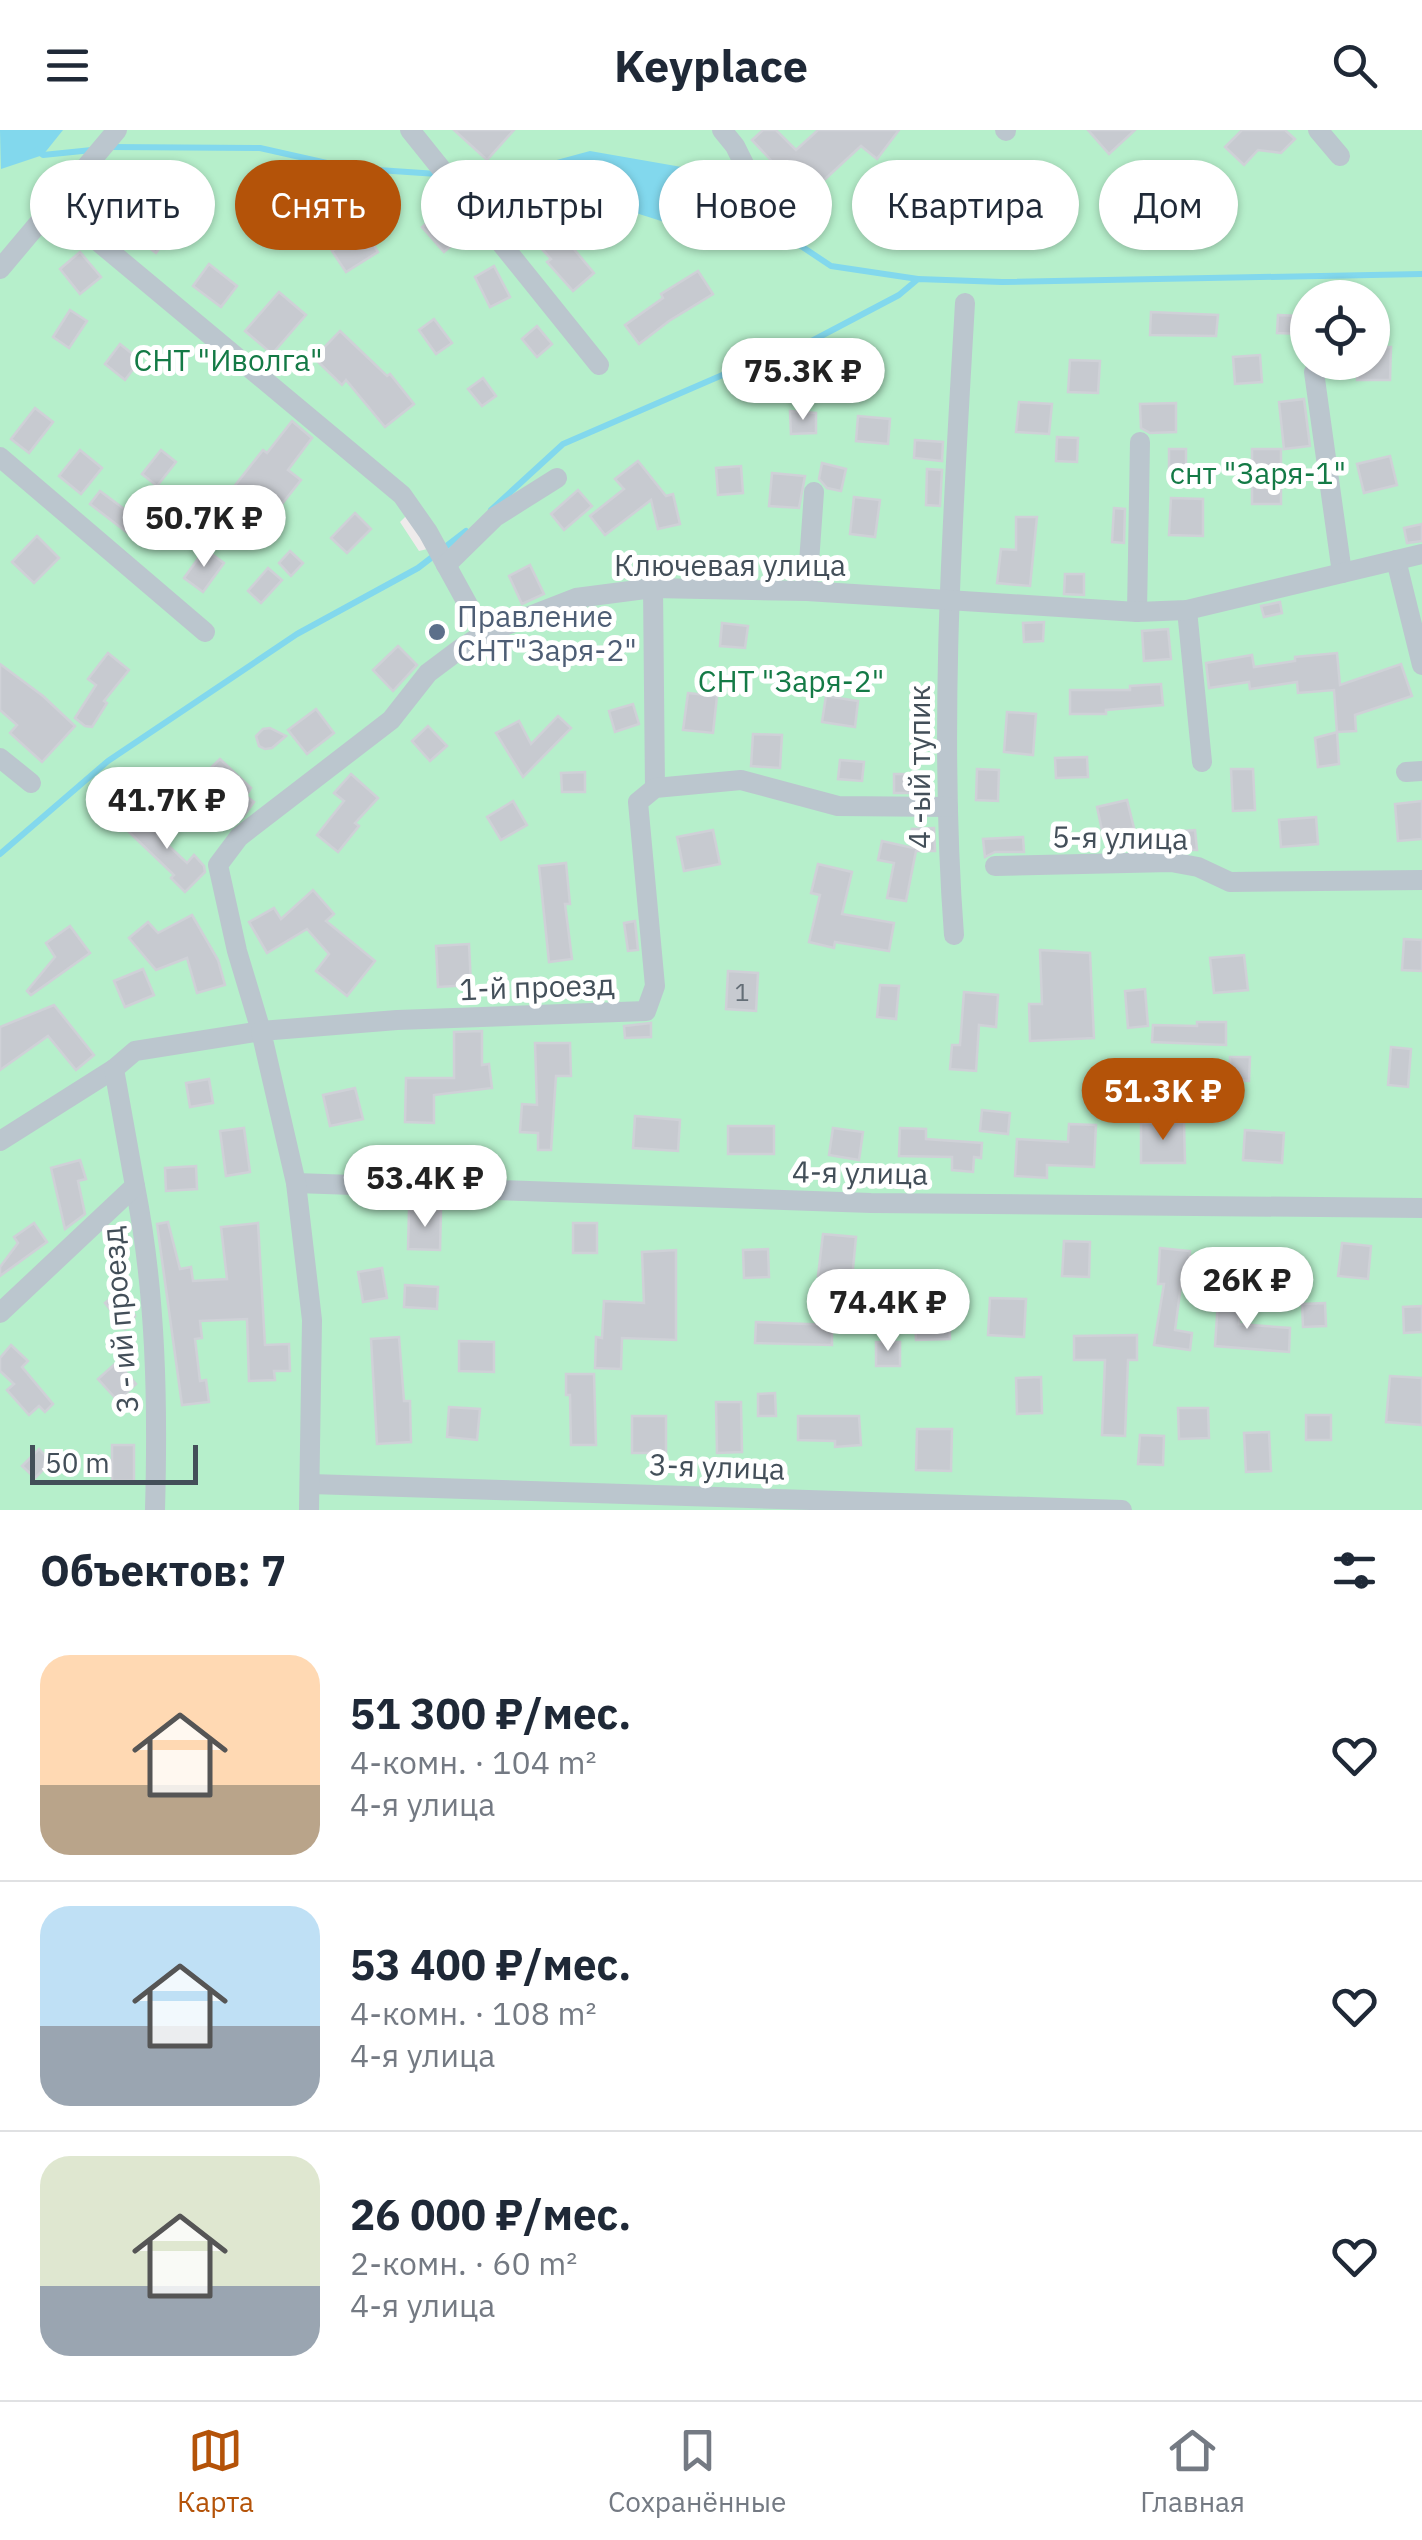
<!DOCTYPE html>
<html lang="ru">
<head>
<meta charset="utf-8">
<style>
	:root { --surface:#fff; --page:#f2f2f3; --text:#1f2937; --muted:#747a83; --line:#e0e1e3; --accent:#b45309 }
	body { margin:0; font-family:"IBM Plex Sans",sans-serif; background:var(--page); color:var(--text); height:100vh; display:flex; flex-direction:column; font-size:38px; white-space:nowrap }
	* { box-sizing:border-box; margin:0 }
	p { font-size:32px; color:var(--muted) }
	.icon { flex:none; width:55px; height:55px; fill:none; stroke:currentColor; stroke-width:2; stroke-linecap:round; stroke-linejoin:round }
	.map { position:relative; height:1380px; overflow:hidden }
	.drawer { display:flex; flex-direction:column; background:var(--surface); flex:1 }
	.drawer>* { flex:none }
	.top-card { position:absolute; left:30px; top:30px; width:1362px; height:90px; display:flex; gap:20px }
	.fabs { position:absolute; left:1290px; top:150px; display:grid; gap:20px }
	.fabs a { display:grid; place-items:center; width:100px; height:100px; border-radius:50%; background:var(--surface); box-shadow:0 2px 8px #0004; font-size:50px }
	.scale { position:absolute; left:30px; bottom:25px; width:168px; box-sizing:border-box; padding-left:10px; border:5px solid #434f59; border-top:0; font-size:28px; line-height:35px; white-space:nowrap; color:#434f59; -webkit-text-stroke:8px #fff; paint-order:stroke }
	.price { position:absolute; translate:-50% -85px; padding:0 22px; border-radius:35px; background:#fff; color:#222; font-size:32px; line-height:65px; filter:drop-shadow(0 2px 5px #0008) }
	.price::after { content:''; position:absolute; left:50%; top:60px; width:30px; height:22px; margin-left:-15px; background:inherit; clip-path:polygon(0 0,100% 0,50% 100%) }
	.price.selected { background:var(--accent); color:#fff }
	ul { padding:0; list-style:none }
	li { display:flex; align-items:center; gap:30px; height:250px; padding:0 40px }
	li+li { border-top:2px solid var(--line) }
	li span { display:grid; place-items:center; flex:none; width:280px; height:200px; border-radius:30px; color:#555 }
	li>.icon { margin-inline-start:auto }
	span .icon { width:120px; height:120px; fill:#fffc; stroke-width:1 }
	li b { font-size:42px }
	h2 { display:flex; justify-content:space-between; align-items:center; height:120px; padding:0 40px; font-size:42px }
	.chip { padding:0 35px; border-radius:45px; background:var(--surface); box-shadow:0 2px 8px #0004; font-size:35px; line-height:90px }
	.chip.selected { background:var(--accent); color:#fff }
	header { display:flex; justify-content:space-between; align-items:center; height:130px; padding:0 40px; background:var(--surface); font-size:45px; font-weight:800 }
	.tabs { display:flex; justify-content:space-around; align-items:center; height:140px; border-top:2px solid var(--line); background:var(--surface); font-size:28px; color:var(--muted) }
	.tabs a { display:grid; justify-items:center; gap:5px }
	.tabs .selected { color:var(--accent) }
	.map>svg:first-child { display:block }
	.green { fill:#b6efcb; fill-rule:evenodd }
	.water { fill:#82d8ed }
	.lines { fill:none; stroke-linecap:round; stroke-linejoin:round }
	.stream { stroke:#82d8ed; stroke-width:6 }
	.building { fill:#c7cad0; stroke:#cfd1d7; stroke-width:2.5 }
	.minor { stroke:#bbc6ce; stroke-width:20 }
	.service-dot { fill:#5c6f8a; stroke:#fff; stroke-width:4 }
	.labels { text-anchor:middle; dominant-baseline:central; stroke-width:10; stroke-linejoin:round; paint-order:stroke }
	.number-label { font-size:25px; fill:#646e77 }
	.park-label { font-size:30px; fill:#147a46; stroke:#fff }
	.street-label { font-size:30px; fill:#434f59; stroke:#fff }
	.service-label { font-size:30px; fill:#4e5e75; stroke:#fff; text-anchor:start }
</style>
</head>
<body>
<header><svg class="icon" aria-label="menu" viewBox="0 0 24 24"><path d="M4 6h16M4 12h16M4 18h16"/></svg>Keyplace<svg class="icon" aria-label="search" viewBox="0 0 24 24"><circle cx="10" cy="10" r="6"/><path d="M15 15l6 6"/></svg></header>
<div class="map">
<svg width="1422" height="1380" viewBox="0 0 1422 1380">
	<rect width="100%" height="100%" fill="#eeebeb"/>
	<path class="green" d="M0,0H1422V1380H0ZM1308,168H1372V232H1308ZM412,380L436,417L419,421L400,392Z"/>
	<g class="water">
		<polygon points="0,0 63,0 43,25 1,39"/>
		<path d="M590,21L693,39L747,64L746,99C703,118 571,58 527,38Z"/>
	</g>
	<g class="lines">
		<g class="stream">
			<polyline points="111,17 260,18 349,38 437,44"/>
			<polyline points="37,20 43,25 92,20"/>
			<polyline points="468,46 527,38 536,39"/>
			<polyline points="762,90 831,136 918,149"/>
			<polyline points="491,380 563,314 734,240 804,215 899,165 918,149 1002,152 1422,144"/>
			<polyline points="0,724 108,631 297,504 418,438 466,401"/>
		</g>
	</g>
	<g class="building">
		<polygon points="454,0 514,0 487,30"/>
		<polygon points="763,0 776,0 796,20 818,0 899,0 877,29 861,16 810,63 815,68 792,91 769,67 768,52 780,40 752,10"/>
		<polygon points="1088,0 1135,0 1109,24"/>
		<polygon points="1242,0 1285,0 1295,9 1281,23 1258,20 1244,35 1225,17"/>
		<polygon points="521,56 594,143 573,161 547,132 551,129 501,75"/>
		<polygon points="150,71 179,93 156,123 127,101"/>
		<polygon points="444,78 466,103 444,122 422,97"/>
		<polygon points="365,101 378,122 346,142 332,121"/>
		<polygon points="80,122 101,147 80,164 60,139"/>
		<polygon points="209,134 237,156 221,177 193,156"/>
		<polygon points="494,136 510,167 490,177 475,147"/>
		<polygon points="698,141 713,164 669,191 639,214 625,195 663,168 661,164"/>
		<polygon points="279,162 306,185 272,224 245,201"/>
		<polygon points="70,180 87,191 69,218 53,207"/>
		<polygon points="1151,182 1218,185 1216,206 1150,205"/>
		<polygon points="1278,185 1302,186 1301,204 1277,203"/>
		<polygon points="434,189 452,213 436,224 419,200"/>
		<polygon points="537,196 552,214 537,227 522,209"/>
		<polygon points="340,201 387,246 390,244 414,274 385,297 346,250 342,255 314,228"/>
		<polygon points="120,214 140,230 125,250 105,234"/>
		<polygon points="1372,217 1391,217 1390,250 1357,250 1358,232 1372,232"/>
		<polygon points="1260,225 1262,252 1235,254 1233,227"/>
		<polygon points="1070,230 1100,231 1098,263 1068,262"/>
		<polygon points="483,248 496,266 482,276 468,259"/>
		<polygon points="1304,269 1310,316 1284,319 1279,272"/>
		<polygon points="1019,272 1052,274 1049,304 1016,302"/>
		<polygon points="1176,273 1176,302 1150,303 1141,298 1140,274"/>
		<polygon points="35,278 53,292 29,323 11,309"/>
		<polygon points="790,281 816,283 816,303 791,304"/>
		<polygon points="858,286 890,289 888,314 856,311"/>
		<polygon points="292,291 312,308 288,340 301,350 267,393 229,363 263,320 267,323"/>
		<polygon points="1057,307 1078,308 1077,332 1056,331"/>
		<polygon points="915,310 943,312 942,331 914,328"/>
		<rect x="1169" y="319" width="17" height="25"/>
		<rect x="1252" y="319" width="29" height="55"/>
		<polygon points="80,320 102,338 81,364 59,346"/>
		<polygon points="161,320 176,332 157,356 142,344"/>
		<polygon points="1390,326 1397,355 1364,363 1357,334"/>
		<polygon points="638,331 666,366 673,364 680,394 658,399 651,370 605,405 590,386 624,359 615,349"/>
		<polygon points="822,333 846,339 841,361 827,358 819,349"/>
		<polygon points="741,336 743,363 718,365 716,338"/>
		<polygon points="927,339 942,340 940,376 926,375"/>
		<polygon points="772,343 805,346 799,378 769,376"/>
		<polygon points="578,360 592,376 564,400 551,384"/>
		<polygon points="100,361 135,387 150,368 168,382 142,414 90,374"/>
		<polygon points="854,367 880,370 875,407 850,404"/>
		<polygon points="1171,368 1203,369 1203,406 1169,405"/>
		<polygon points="1114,378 1125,379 1124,413 1112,412"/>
		<polygon points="355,383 371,399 347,423 331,408"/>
		<polygon points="1016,387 1037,387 1030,456 997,453 1001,419 1016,420"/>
		<polygon points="1422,394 1422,411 1407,413 1404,398"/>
		<polygon points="37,406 59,428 34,453 12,432"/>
		<polygon points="205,419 224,433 203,462 184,448"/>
		<polygon points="290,421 303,433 291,446 279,433"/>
		<polygon points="530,435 544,464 522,474 509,446"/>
		<polygon points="268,438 282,450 261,473 248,461"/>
		<polygon points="1065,444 1084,444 1084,465 1064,464"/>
		<polygon points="1280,472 1282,483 1264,487 1261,476"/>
		<polygon points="1044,492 1043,511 1024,512 1023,493"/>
		<polygon points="722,493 748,496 745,518 720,516"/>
		<polygon points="1168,499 1171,529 1144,531 1142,501"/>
		<polygon points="398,516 417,535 393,561 373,540"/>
		<polygon points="108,523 129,540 104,571 107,573 92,597 85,596 75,588 96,555 88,549"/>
		<polygon points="1337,523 1340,555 1401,534 1412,566 1355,585 1356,601 1337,602 1334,560 1298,563 1297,552 1250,559 1249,552 1209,558 1206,533 1252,525 1254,537 1295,531 1295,527"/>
		<polygon points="0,534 43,566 75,596 42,632 10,603 17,595 0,580"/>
		<polygon points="1161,554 1163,575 1106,580 1106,584 1070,584 1070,560 1130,560 1130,556"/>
		<polygon points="688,563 717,566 713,603 683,600"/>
		<polygon points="826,566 858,571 855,597 822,592"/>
		<polygon points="633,574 639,594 615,602 609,581"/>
		<polygon points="316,579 334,603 307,624 288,600"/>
		<polygon points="1007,582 1036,584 1033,625 1004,622"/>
		<polygon points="558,586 571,598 523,647 496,603 519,591 531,614"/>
		<polygon points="428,596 447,616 430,631 412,611"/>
		<polygon points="270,598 286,606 272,618 265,619 259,616 256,606 263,599"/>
		<polygon points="1337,602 1339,634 1318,637 1315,608"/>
		<polygon points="753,604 782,605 780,638 751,636"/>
		<polygon points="1087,627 1088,647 1056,648 1055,628"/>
		<polygon points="220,629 251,658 246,666 254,672 243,687 197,651"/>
		<polygon points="840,630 864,632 862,651 838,649"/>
		<polygon points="977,639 999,640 998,671 976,670"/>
		<polygon points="1231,639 1253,639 1255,680 1233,681"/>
		<polygon points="585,642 585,662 562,662 561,643"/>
		<polygon points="351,644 378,668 355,693 359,696 338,722 317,705 344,671 334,663"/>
		<rect x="894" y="644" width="27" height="19"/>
		<polygon points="1127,670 1134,698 1103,705 1097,677"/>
		<polygon points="513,671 527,695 501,710 487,687"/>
		<polygon points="1422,671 1422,709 1398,711 1395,674"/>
		<polygon points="151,680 166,695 157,705 187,733 194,725 204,736 205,742 185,762 171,748 174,745 129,702"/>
		<polygon points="1316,687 1318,714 1281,717 1279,690"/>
		<polygon points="934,698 935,721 916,721 906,771 887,768 894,733 878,730 882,711 913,718 912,699"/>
		<polygon points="713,700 720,734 684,741 677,707"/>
		<polygon points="1195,700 1197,720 1159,719 1158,703"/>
		<polygon points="1023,707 1024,722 995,722 985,727 983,709"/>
		<polygon points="566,733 570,774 565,774 572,829 549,832 539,736"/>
		<polygon points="818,734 852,742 842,784 894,793 889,821 835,812 834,818 809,812 820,765 811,763"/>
		<polygon points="313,760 334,784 326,791 375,831 347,866 316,841 329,824 307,799 267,823 249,792 274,778 281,789"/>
		<polygon points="192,785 218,830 225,855 197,863 187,828 156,840 129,808 148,792 158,803"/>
		<polygon points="635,791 638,820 628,821 624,793"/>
		<polygon points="70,796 90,823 31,865 27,861 55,827 46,813"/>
		<polygon points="1404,809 1422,810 1422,841 1402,840"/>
		<polygon points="469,814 471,855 438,857 436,816"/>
		<polygon points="1040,820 1090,823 1094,908 1030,911 1029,874 1042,874"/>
		<polygon points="1244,825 1248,860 1214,863 1210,828"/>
		<polygon points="143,839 154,865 125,877 114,851"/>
		<polygon points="728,841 758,843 756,881 726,879"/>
		<polygon points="880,855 899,856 896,889 877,887"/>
		<polygon points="1145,859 1148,896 1128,898 1125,861"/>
		<polygon points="964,862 998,865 996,897 979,895 976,941 950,939 952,915 960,915"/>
		<polygon points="54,875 94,925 76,940 48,906 0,940 0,897"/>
		<polygon points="1197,892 1226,892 1226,915 1152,912 1153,895 1197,896"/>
		<polygon points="651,893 651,907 625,908 624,896"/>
		<polygon points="482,901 482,935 489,934 492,958 434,965 434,993 405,992 406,948 454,948 454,902"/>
		<polygon points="535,913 570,913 571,946 556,946 551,1020 538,1020 538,1003 520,1002 522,974 537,975"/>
		<polygon points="1391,917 1411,919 1408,957 1388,955"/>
		<polygon points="1230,927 1250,927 1249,951 1230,950"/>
		<polygon points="209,949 213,973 190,977 186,953"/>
		<polygon points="355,958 363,989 330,996 323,965"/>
		<polygon points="982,980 1010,983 1008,1004 980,1001"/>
		<polygon points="635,986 680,990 678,1021 633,1018"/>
		<polygon points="1184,992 1185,1033 1141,1033 1141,993"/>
		<polygon points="1069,994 1096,995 1094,1037 1047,1035 1047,1048 1015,1046 1017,1009 1068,1012"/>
		<rect x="728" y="996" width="46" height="28"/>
		<polygon points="244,998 250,1042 226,1046 220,1001"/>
		<polygon points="833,998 863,1002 859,1030 829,1025"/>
		<polygon points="900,998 926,999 926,1009 982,1013 981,1028 974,1027 973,1042 952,1040 952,1027 899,1026"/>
		<polygon points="1245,1000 1284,1003 1282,1033 1243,1030"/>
		<polygon points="80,1030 86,1049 78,1051 85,1084 65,1099 51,1038"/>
		<polygon points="196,1036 197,1059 166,1061 165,1038"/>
		<polygon points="409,1080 441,1080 440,1120 408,1119"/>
		<polygon points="168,1092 180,1139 191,1137 193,1151 227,1149 221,1097 258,1093 265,1215 289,1214 290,1241 274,1241 275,1250 249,1251 247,1189 200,1191 202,1208 195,1209 200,1251 206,1250 209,1272 182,1275 157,1094"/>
		<polygon points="34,1093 47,1112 0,1146 0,1137 18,1113 14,1107"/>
		<rect x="573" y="1093" width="24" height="30"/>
		<polygon points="823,1104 856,1107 852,1149 818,1146"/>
		<polygon points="1064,1111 1090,1112 1089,1147 1062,1146"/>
		<polygon points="1342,1113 1371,1116 1368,1149 1338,1146"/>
		<polygon points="1160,1118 1190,1121 1187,1156 1181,1155 1175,1200 1192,1203 1190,1220 1154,1215 1164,1154 1158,1154"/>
		<polygon points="768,1119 769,1147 744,1148 743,1120"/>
		<polygon points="676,1120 676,1210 622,1208 621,1239 595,1238 596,1207 602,1208 604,1171 644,1173 642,1122"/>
		<polygon points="382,1138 387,1168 363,1172 358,1142"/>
		<polygon points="405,1155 438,1157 437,1179 404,1177"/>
		<polygon points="123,1158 135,1186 125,1199 105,1173"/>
		<polygon points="990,1168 1026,1169 1024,1207 988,1205"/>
		<polygon points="1218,1171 1241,1172 1239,1194 1290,1198 1289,1222 1215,1216"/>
		<polygon points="1325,1173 1326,1196 1303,1197 1302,1174"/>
		<polygon points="1422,1176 1422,1202 1404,1203 1403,1177"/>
		<polygon points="949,1189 950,1209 916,1210 915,1190"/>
		<polygon points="756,1192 832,1195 832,1215 755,1213"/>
		<polygon points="1137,1205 1137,1230 1128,1230 1125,1306 1102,1305 1105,1230 1074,1230 1074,1206"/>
		<polygon points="399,1207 404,1271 410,1271 411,1312 377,1314 371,1209"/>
		<polygon points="459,1211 494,1212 494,1242 459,1241"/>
		<rect x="876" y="1212" width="24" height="24"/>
		<polygon points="11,1215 28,1231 22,1237 53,1274 45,1282 39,1276 29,1285 7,1260 14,1254 0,1241 0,1228"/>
		<polygon points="117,1232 136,1254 118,1271 98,1249"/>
		<polygon points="566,1244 594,1244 596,1315 571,1315 570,1265 566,1265"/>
		<polygon points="1390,1246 1422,1248 1422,1295 1386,1292"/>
		<polygon points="1041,1247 1042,1283 1017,1284 1016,1248"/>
		<polygon points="775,1263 776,1286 758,1286 758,1264"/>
		<polygon points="716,1272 741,1272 742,1322 717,1323"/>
		<polygon points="449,1277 480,1279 477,1310 447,1307"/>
		<polygon points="1178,1278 1208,1278 1209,1308 1179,1309"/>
		<rect x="1306" y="1285" width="25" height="25"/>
		<rect x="632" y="1286" width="34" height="37"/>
		<polygon points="798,1286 859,1286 861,1315 835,1317 835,1311 798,1310"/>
		<polygon points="917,1299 952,1299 951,1341 916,1340"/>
		<polygon points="1269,1302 1271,1341 1246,1342 1244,1303"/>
		<polygon points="1140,1305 1164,1306 1163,1335 1138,1334"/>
		<rect x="112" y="1315" width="22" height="36"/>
		<polygon points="39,1319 51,1332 35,1348 22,1336"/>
	</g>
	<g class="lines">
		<g class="minor">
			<polyline points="410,0 599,235"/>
			<polyline points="722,0 735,16 757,60"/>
			<polyline points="1005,0 1006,1"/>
			<polyline points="1318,0 1340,26"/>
			<polyline points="53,74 402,365 428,402 484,504"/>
			<polyline points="0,139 117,0"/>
			<polyline points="1314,242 1342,443"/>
			<polyline points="0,327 205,502"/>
			<polyline points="1396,430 1422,535"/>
			<polyline points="446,435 495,387 557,348"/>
			<polyline points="653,458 655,658"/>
			<polyline points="807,461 814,362"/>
			<polyline points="1187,480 1202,632"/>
			<polyline points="1137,482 1140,312"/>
			<polyline points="0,628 31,653"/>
			<polyline points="1406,642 1422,641"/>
			<polyline points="995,736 1171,732 1198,737 1230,752 1422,750"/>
			<path d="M954,805C938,594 953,383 965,173"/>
			<polyline points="0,1011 114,939"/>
			<polyline points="296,1053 871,1073 1422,1078"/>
			<path d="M135,1056C156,1162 158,1272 155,1380"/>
			<polyline points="0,1183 135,1056 114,939 135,921 261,901 237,821 218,735 239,707 391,590 428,543 460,519 484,504 576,468 653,458 807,461 1137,482 1187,480 1422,424"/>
			<polyline points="311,1354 1122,1380"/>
			<polyline points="309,1380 312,1190 296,1053 261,901 397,890 646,881 655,856 638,672 655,658 741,650 838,676 948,677"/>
		</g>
	</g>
	<circle class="service-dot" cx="437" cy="502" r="10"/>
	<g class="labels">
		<g class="number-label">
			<text x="742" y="861">1</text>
		</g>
		<g class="park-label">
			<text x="228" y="229">СНТ "Иволга"</text>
			<text x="1258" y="342">снт "Заря-1"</text>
			<text x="791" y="550">СНТ "Заря-2"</text>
		</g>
		<g class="street-label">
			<text x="730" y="434">Ключевая улица</text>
			<text transform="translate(918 637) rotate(-90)">4 -ый тупик</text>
			<text transform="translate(1120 707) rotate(1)">5-я улица</text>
			<text transform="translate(537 856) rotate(-2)">1-й проезд</text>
			<text transform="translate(860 1042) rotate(1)">4-я улица</text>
			<text transform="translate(119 1190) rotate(-95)">3 - ий проезд</text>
			<text transform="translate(717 1336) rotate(2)">3-я улица</text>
		</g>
		<g class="service-label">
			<text x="457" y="485">Правление<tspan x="457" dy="34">СНТ"Заря-2"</tspan></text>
		</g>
	</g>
</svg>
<div class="fabs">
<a><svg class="icon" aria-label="locate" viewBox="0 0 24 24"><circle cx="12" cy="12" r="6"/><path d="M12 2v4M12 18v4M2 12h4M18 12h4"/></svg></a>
</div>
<div class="scale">50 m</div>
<b class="price" style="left:803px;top:293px">75.3K ₽</b>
<b class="price" style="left:204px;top:440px">50.7K ₽</b>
<b class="price" style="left:167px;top:722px">41.7K ₽</b>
<b class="price selected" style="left:1163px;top:1013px">51.3K ₽</b>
<b class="price" style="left:425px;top:1100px">53.4K ₽</b>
<b class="price" style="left:1247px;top:1202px">26K ₽</b>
<b class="price" style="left:888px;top:1224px">74.4K ₽</b>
<div class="top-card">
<a class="chip">Купить</a>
<a class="chip selected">Снять</a>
<a class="chip">Фильтры</a>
<a class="chip">Новое</a>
<a class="chip">Квартира</a>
<a class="chip">Дом</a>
</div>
</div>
<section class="drawer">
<h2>Объектов: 7<svg class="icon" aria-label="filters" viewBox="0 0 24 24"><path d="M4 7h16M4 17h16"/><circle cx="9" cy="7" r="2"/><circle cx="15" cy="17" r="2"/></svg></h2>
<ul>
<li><span style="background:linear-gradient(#ffd9b3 65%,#b9a48a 0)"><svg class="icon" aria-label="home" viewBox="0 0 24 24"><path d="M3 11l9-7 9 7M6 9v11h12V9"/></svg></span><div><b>51 300 ₽/мес.</b><p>4-комн. · 104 m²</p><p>4-я улица</p></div><svg class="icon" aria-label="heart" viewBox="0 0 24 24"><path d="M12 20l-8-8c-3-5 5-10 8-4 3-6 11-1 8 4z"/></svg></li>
<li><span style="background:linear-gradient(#bfe0f5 60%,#9aa5b1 0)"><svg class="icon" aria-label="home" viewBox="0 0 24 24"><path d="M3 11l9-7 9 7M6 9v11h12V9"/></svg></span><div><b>53 400 ₽/мес.</b><p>4-комн. · 108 m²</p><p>4-я улица</p></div><svg class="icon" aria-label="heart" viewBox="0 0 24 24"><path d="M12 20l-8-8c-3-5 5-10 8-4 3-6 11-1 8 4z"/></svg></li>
<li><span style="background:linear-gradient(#dfe7d0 65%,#9aa5b1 0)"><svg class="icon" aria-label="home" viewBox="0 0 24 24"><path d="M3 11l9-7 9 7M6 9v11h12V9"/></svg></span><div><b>26 000 ₽/мес.</b><p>2-комн. · 60 m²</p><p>4-я улица</p></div><svg class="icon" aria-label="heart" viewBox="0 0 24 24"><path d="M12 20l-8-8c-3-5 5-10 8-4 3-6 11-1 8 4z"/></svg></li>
</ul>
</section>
<nav class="tabs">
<a class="selected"><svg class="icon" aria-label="map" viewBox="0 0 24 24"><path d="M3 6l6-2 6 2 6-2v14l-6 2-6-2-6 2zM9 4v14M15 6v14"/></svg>Карта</a>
<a><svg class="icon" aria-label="saved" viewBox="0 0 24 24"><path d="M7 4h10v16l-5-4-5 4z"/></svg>Сохранённые</a>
<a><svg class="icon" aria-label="home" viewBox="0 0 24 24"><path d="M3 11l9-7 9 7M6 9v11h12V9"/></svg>Главная</a>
</nav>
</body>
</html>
